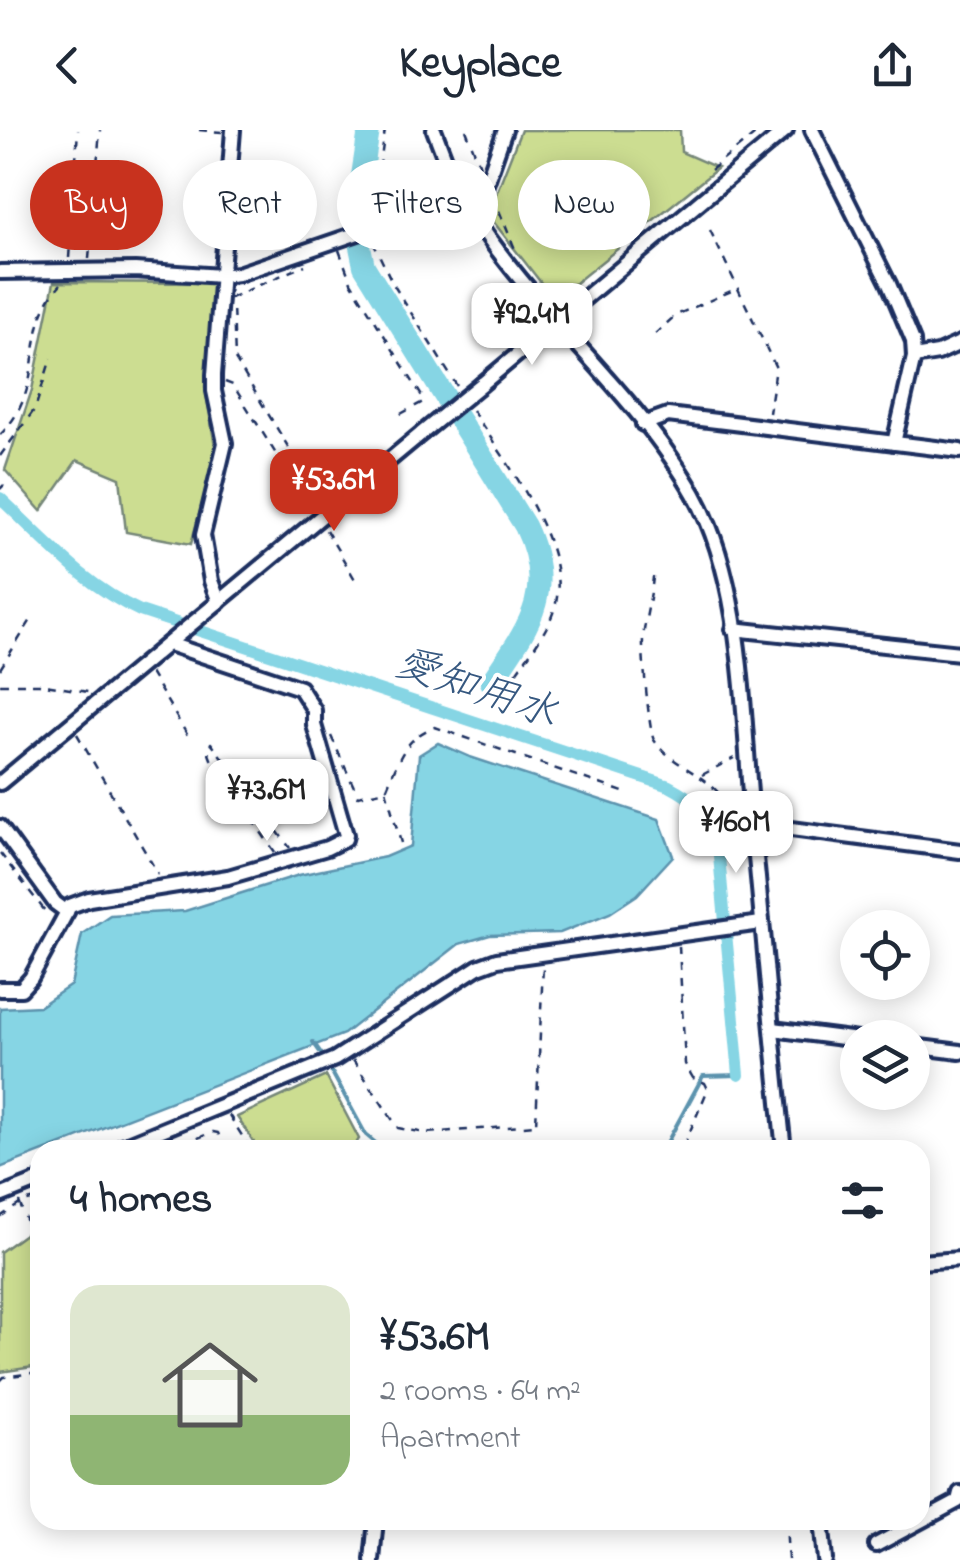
<!DOCTYPE html>
<html lang="en">
<head>
<meta charset="utf-8">
<style>
	:root { --surface:#fff; --page:#f6f6f7; --text:#1f2937; --muted:#747a83; --accent:#c8321e }
	body { margin:0; font-family:"Indie Flower","Klee One",sans-serif; background:var(--page); color:var(--text); height:100vh; display:flex; flex-direction:column; font-size:38px; white-space:nowrap }
	* { box-sizing:border-box; margin:0 }
	p { font-size:32px; color:var(--muted) }
	.icon { flex:none; width:55px; height:55px; fill:none; stroke:currentColor; stroke-width:2; stroke-linecap:round; stroke-linejoin:round }
	.map { position:relative; flex:1; overflow:hidden }
	.drawer { position:absolute; left:30px; top:1010px; width:900px; height:390px; display:flex; flex-direction:column; background:var(--surface); border-radius:30px; box-shadow:0 5px 25px #0003 }
	.drawer>* { flex:none }
	.hud { position:absolute; left:30px; top:30px; width:900px; height:90px; display:flex; gap:20px }
	.tools { position:absolute; left:840px; top:780px; display:grid; gap:20px }
	.tools a { display:grid; place-items:center; width:90px; height:90px; border-radius:50%; background:var(--surface); box-shadow:0 5px 25px #0003; font-size:50px }
	.price { position:absolute; translate:-50% -85px; padding:0 22px; border-radius:20px; background:#fff; color:#222; font-size:32px; line-height:65px; filter:drop-shadow(0 2px 5px #0008) }
	.price::after { content:''; position:absolute; left:50%; top:60px; width:30px; height:22px; margin-left:-15px; background:inherit; clip-path:polygon(0 0,100% 0,50% 100%) }
	.price.selected { background:var(--accent); color:#fff }
	ul { padding:0; list-style:none }
	li { display:flex; align-items:center; gap:30px; height:250px; padding:0 40px }
	li span { display:grid; place-items:center; flex:none; width:280px; height:200px; border-radius:30px; color:#555 }
	li>.icon { margin-inline-start:auto }
	span .icon { width:120px; height:120px; fill:#fffc; stroke-width:1 }
	li b { font-size:42px }
	h2 { display:flex; justify-content:space-between; align-items:center; height:120px; padding:0 40px; font-size:42px }
	.chip { padding:0 35px; border-radius:45px; background:var(--surface); box-shadow:0 5px 25px #0003; font-size:35px; line-height:90px }
	.chip.selected { background:var(--accent); color:#fff }
	header { display:flex; justify-content:space-between; align-items:center; height:130px; padding:0 40px; background:var(--surface); font-size:45px; font-weight:700 }
	.map>svg:first-child { display:block }
	.green { fill:#ccdd91; stroke:#748678; stroke-width:2.5 }
	.water { fill:#86d5e4; stroke:#5b93ae; stroke-width:2.5 }
	.lines { fill:none; stroke-linecap:round; stroke-linejoin:round }
	.stream { stroke:#5b93ae; stroke-width:4 }
	.canal { stroke:#86d5e4; stroke-width:12 }
	.river { stroke:#86d5e4; stroke-width:22 }
	.minor-casing { stroke:#1b2f5e; stroke-width:20 }
	.path { stroke:#1b2f5e; stroke-width:2.5; stroke-dasharray:8 8; stroke-linecap:butt }
	.minor { stroke:#fff; stroke-width:12 }
	.minor-bridge-casing { stroke:#1b2f5e; stroke-width:20; stroke-linecap:butt }
	.minor-bridge { stroke:#fff; stroke-width:12 }
	.labels { text-anchor:middle; dominant-baseline:central; stroke-width:8; stroke-linejoin:round; paint-order:stroke }
	.water-label { font-size:42px; font-style:italic; fill:#365880; stroke:#fff }
</style>
</head>
<body>
<header><svg class="icon" aria-label="back" viewBox="0 0 24 24"><path d="M15 5l-7 7 7 7"/></svg>Keyplace<svg class="icon" aria-label="share" viewBox="0 0 24 24"><path d="M12 15V3M7 8l5-5 5 5M5 13v7h14v-7"/></svg></header>
<div class="map">
<svg width="960" height="1430" viewBox="0 0 960 1430">
	<rect width="100%" height="100%" fill="#fff"/>
	<filter id="ink" filterUnits="userSpaceOnUse"><feTurbulence type="fractalNoise" baseFrequency=".01" numOctaves="2"/><feDisplacementMap in="SourceGraphic" scale="20" xChannelSelector="R" yChannelSelector="G"/><feConvolveMatrix kernelMatrix="1 2 1 2 8 2 1 2 1" color-interpolation-filters="sRGB"/></filter>
	<g filter="url(#ink)">
		<g class="green">
			<polygon points="521,0 680,0 681,22 718,38 574,154 542,154 485,81 494,69"/>
			<polygon points="54,152 213,153 205,257 216,322 191,414 126,402 120,348 77,330 41,381 5,340 32,260"/>
			<polygon points="326,946 359,1009 352,1020 259,1020 237,987"/>
			<polygon points="40,1099 40,1236 0,1242 0,1122 25,1104"/>
		</g>
		<polygon class="water" points="438,613 470,627 659,689 673,726 637,765 610,783 560,803 490,805 459,814 344,904 0,1038 0,878 40,876 71,855 82,804 110,785 185,781 299,745 385,727 411,716 419,625"/>
		<g class="lines">
			<g class="stream">
				<polyline points="313,912 325,929"/>
				<polyline points="329,937 366,1005 384,1020"/>
				<polyline points="663,1020 703,946 739,945"/>
			</g>
			<path class="canal" d="M0,368C44,409 84,456 140,481L669,656C692,668 706,680 717,704L739,945"/>
			<path class="river" d="M369,0L355,92L364,136L525,396C557,463 528,497 491,552"/>
			<defs>
				<g id="minor">
					<polyline points="434,0 455,55"/>
					<polyline points="812,0 889,154 913,211 914,227 894,313"/>
					<path d="M470,80C532,180 637,263 694,364C746,457 742,593 753,697C764,804 772,912 784,1020"/>
					<polyline points="0,142 135,140 221,146 238,144 484,60 505,0"/>
					<polyline points="914,227 938,223 960,213"/>
					<polyline points="482,254 786,0"/>
					<polyline points="643,294 668,285 960,321"/>
					<polyline points="219,472 211,451 203,405 225,313 214,261 214,245 233,0"/>
					<polyline points="733,499 960,523"/>
					<polyline points="0,653 422,303"/>
					<polyline points="753,694 960,721"/>
					<polyline points="0,697 55,773 67,782"/>
					<polyline points="0,859 21,859 31,848 70,776 89,769 228,747 327,718 345,709 346,705 314,595 314,580 300,558 169,514"/>
					<polyline points="773,899 858,910"/>
					<polyline points="912,916 960,922"/>
					<polyline points="113,1020 335,929 478,837 497,830 761,793"/>
					<polyline points="0,1066 40,1050"/>
					<polyline points="920,1132 960,1129"/>
					<polyline points="821,1390 825,1430"/>
					<polyline points="876,1415 958,1371 960,1363"/>
					<polyline points="372,1430 376,1390"/>
				</g>
			</defs>
			<use href="#minor" class="minor-casing"/>
			<g class="path">
				<polyline points="199,0 222,2"/>
				<polyline points="466,0 480,36"/>
				<polyline points="711,40 760,0"/>
				<polyline points="493,66 515,119"/>
				<polyline points="373,86 385,0"/>
				<polyline points="710,100 776,238 769,283"/>
				<polyline points="373,112 393,154 457,256"/>
				<polyline points="339,120 351,152 423,268 423,272 397,286"/>
				<polyline points="69,128 78,0"/>
				<polyline points="89,129 100,0"/>
				<polyline points="230,168 305,135"/>
				<polyline points="655,204 676,185 736,159"/>
				<polyline points="225,252 233,255 299,361 303,363 310,357 310,353 235,229 233,175"/>
				<path d="M472,280C504,329 572,416 555,477C546,507 523,530 507,557"/>
				<path d="M0,305C50,255 18,198 61,154"/>
				<polyline points="0,326 35,279 51,228"/>
				<polyline points="0,359 4,355"/>
				<polyline points="326,400 356,451"/>
				<path d="M653,447C651,468 645,488 643,509C642,521 649,603 654,610C676,642 728,649 732,693L728,698"/>
				<polyline points="0,539 31,490"/>
				<polyline points="150,543 188,606"/>
				<polyline points="0,554 39,554 88,562"/>
				<polyline points="77,604 158,744"/>
				<path d="M331,606L358,666L386,660C398,632 404,607 435,597L623,662"/>
				<polyline points="702,645 734,628"/>
				<polyline points="386,660 401,713"/>
				<polyline points="275,722 213,634 208,621 211,613 290,718"/>
				<polyline points="0,723 45,781"/>
				<polyline points="679,816 685,934 693,948 705,953 708,959 682,1020"/>
				<polyline points="353,930 398,998 425,1003 536,995 543,835"/>
				<polyline points="229,985 251,1020"/>
				<polyline points="168,1020 213,1002 218,1003 226,1020"/>
				<polyline points="19,1072 33,1107"/>
				<polyline points="0,1087 23,1072 40,1068"/>
				<polyline points="0,1251 4,1247 40,1242"/>
				<polyline points="786,1390 788,1430"/>
			</g>
			<use href="#minor" class="minor"/>
			<defs>
				<g id="minor-bridge">
					<polyline points="455,55 470,80"/>
					<polyline points="422,303 482,254"/>
				</g>
			</defs>
			<use href="#minor-bridge" class="minor-bridge-casing"/>
			<use href="#minor-bridge" class="minor-bridge"/>
		</g>
	</g>
	<g class="labels">
		<g class="water-label">
			<text transform="translate(476 560) rotate(19)">愛知用水</text>
		</g>
	</g>
</svg>
<div class="tools">
<a><svg class="icon" aria-label="locate" viewBox="0 0 24 24"><circle cx="12" cy="12" r="6"/><path d="M12 2v4M12 18v4M2 12h4M18 12h4"/></svg></a>
<a><svg class="icon" aria-label="layers" viewBox="0 0 24 24"><path d="M12 4l9 5-9 5-9-5zM3 14l9 5 9-5"/></svg></a>
</div>
<b class="price" style="left:532px;top:238px">¥92.4M</b>
<b class="price selected" style="left:334px;top:404px">¥53.6M</b>
<b class="price" style="left:267px;top:714px">¥73.6M</b>
<b class="price" style="left:736px;top:746px">¥160M</b>
<div class="hud">
<a class="chip selected">Buy</a>
<a class="chip">Rent</a>
<a class="chip">Filters</a>
<a class="chip">New</a>
</div>
<section class="drawer">
<h2>4 homes<svg class="icon" aria-label="filters" viewBox="0 0 24 24"><path d="M4 7h16M4 17h16"/><circle cx="9" cy="7" r="2"/><circle cx="15" cy="17" r="2"/></svg></h2>
<ul>
<li><span style="background:linear-gradient(#dfe7d0 65%,#8fb573 0)"><svg class="icon" aria-label="home" viewBox="0 0 24 24"><path d="M3 11l9-7 9 7M6 9v11h12V9"/></svg></span><div><b>¥53.6M</b><p>2 rooms · 64 m²</p><p>Apartment</p></div></li>
</ul>
</section>
</div>
</body>
</html>
